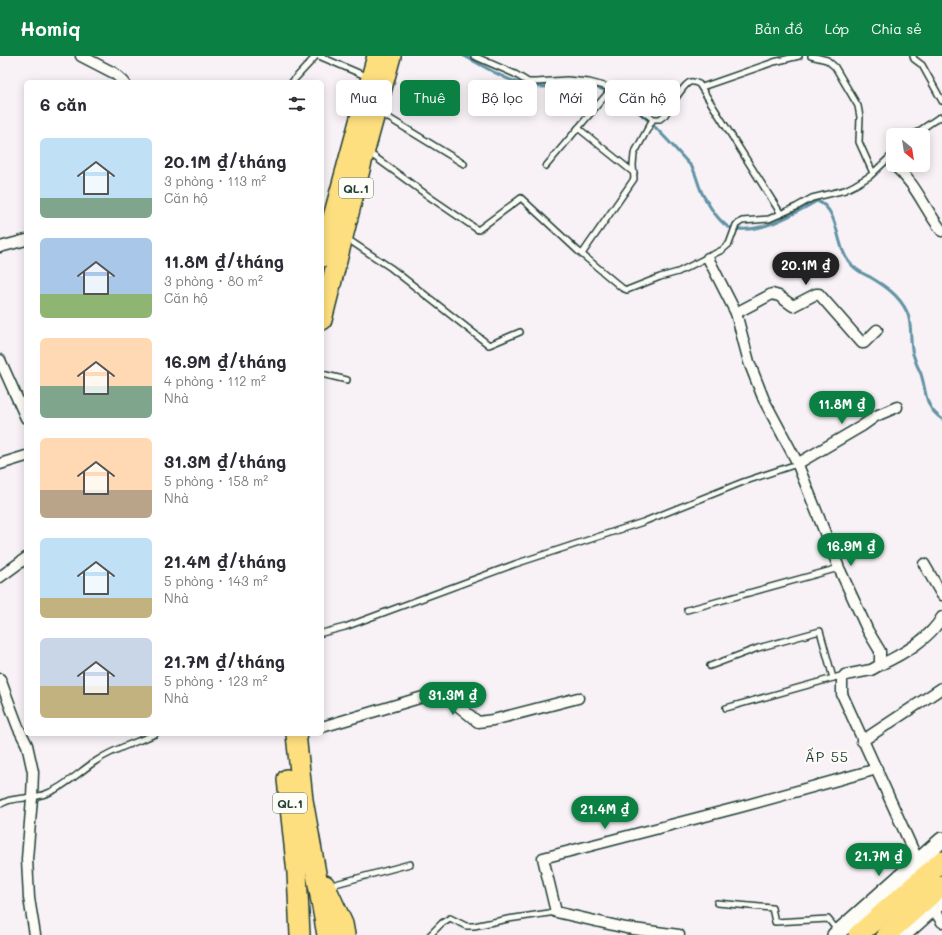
<!DOCTYPE html>
<html lang="vi">
<head>
<meta charset="utf-8">
<style>
	:root { --surface:#fff; --page:#f7f7f7; --text:#2b2b33; --muted:#7c7c81; --accent:#0b8043 }
	body { margin:0; font-family:Mali,sans-serif; background:var(--page); color:var(--text); height:100vh; display:flex; flex-direction:column; font-size:15px; white-space:nowrap }
	* { box-sizing:border-box; margin:0 }
	p { font-size:13px; color:var(--muted) }
	.icon { flex:none; width:22px; height:22px; fill:none; stroke:currentColor; stroke-width:2; stroke-linecap:round; stroke-linejoin:round }
	.map { position:relative; flex:1; overflow:hidden }
	.sheet { position:absolute; left:24px; top:24px; width:300px; height:656px; display:flex; flex-direction:column; background:var(--surface); border-radius:6px; box-shadow:0 2px 10px #0003 }
	.sheet>* { flex:none }
	.guide { position:absolute; left:336px; top:24px; width:380px; height:36px; display:flex; gap:8px }
	.needle { width:26px; rotate:150deg }
	.tools { position:absolute; left:886px; top:72px; display:grid; gap:8px }
	.tools a { display:grid; place-items:center; width:44px; height:44px; border-radius:6px; background:var(--surface); box-shadow:0 2px 10px #0003; font-size:20px }
	.price { position:absolute; translate:-50% -34px; padding:0 9px; border-radius:14px; background:var(--accent); color:#fff; font-size:13px; line-height:26px; filter:drop-shadow(0 1px 2px #0008) }
	.price::after { content:''; position:absolute; left:50%; top:24px; width:12px; height:9px; margin-left:-6px; background:inherit; clip-path:polygon(0 0,100% 0,50% 100%) }
	.price.on { background:#222; color:#fff }
	ul { padding:0; list-style:none }
	li { display:flex; align-items:center; gap:12px; height:100px; padding:0 16px }
	li span { display:grid; place-items:center; flex:none; width:112px; height:80px; border-radius:6px; color:#555 }
	li>.icon { margin-inline-start:auto }
	span .icon { width:48px; height:48px; fill:#fffc; stroke-width:1 }
	li b { font-size:17px }
	h2 { display:flex; justify-content:space-between; align-items:center; height:48px; padding:0 16px; font-size:17px }
	.pill { padding:0 14px; border-radius:6px; background:var(--surface); box-shadow:0 2px 10px #0003; font-size:14px; line-height:36px }
	.pill.on { background:var(--accent); color:#fff }
	header { display:flex; align-items:center; gap:24px; box-sizing:border-box; height:56px; padding:0 20px; background:var(--accent); color:#fff }
	header strong { font-size:19px }
	nav { display:flex; gap:22px; margin-inline-start:auto; font-size:14px }
	.map>svg:first-child { display:block }
	.lines { fill:none; stroke-linecap:round; stroke-linejoin:round }
	.stream { stroke:#6293a4; stroke-width:3 }
	.lane-casing { stroke:#1f3d34; stroke-width:8 }
	.street-casing { stroke:#1f3d34; stroke-width:13 }
	.secondary-casing { stroke:#1f3d34; stroke-width:18 }
	.highway-casing { stroke:#1f3d34; stroke-width:22 }
	.lane { stroke:#fdfcf7; stroke-width:5 }
	.street { stroke:#fdfcf7; stroke-width:10 }
	.secondary { stroke:#fdfcf7; stroke-width:15 }
	.highway { stroke:#fedf80; stroke-width:19 }
	.labels { text-anchor:middle; dominant-baseline:central; stroke-width:4; stroke-linejoin:round; paint-order:stroke }
	.shield { fill:#fdfcf7; stroke:#62766e; stroke-width:1 }
	.shield-label { font-size:12px; font-weight:bold; fill:#1f3d34 }
	.neighbourhood-label { font-size:14px; letter-spacing:1px; fill:#1f3d34; stroke:#fdfcf7 }
</style>
</head>
<body>
<header>
<strong>Homiq</strong>
<nav><a>Bản đồ</a><a>Lớp</a><a>Chia sẻ</a></nav>
</header>
<div class="map">
<svg width="942" height="879" viewBox="0 0 942 879">
	<rect width="100%" height="100%" fill="#f8f2f7"/>
	<filter id="ink" filterUnits="userSpaceOnUse"><feTurbulence type="fractalNoise" baseFrequency=".025" numOctaves="2"/><feDisplacementMap in="SourceGraphic" scale="8" xChannelSelector="R" yChannelSelector="G"/><feConvolveMatrix kernelMatrix="1 2 1 2 8 2 1 2 1" color-interpolation-filters="sRGB"/></filter>
	<g filter="url(#ink)">
		<g class="lines">
			<path class="stream" d="M464,0C486,11 508,27 533,30C557,34 582,24 606,35C641,51 666,83 692,111C697,120 698,130 703,139C710,151 717,163 728,171C730,172 734,172 737,173C765,176 793,158 817,145C840,153 835,191 850,207C855,213 863,218 870,221C885,230 899,239 907,256C913,270 909,284 913,298C915,305 918,312 921,318C927,337 924,351 942,363"/>
			<defs>
				<g id="lane">
					<polyline points="319,0 368,21"/>
					<path d="M474,0L515,18L528,26H536L567,24L589,26L612,32L653,63H660L665,59C669,52 684,28 690,26C693,25 697,27 699,28L781,158"/>
					<polyline points="811,0 827,4 835,11 858,50 860,61 859,86 873,117"/>
					<polyline points="913,0 914,3 922,9 942,45"/>
					<polyline points="292,26 316,0"/>
					<polyline points="702,31 774,6 799,0"/>
					<polyline points="379,56 464,108"/>
					<polyline points="578,72 634,117"/>
					<polyline points="913,79 938,62 942,61"/>
					<polyline points="368,96 431,142 478,174 521,142 578,195 622,232 627,234 660,221 678,216 722,194 729,188 736,169 742,165 769,163 796,151 812,142 845,134 855,129 870,120 893,98"/>
					<polyline points="546,110 612,32"/>
					<polyline points="346,182 391,212 489,289 520,276"/>
					<polyline points="582,198 634,123 633,109 634,98 653,63"/>
					<polyline points="322,318 347,324"/>
					<polyline points="687,554 839,512"/>
					<polyline points="322,577 345,571 515,508 643,466 743,426 797,408"/>
					<polyline points="710,610 758,592 820,575 833,622"/>
					<polyline points="726,652 844,619"/>
					<path d="M0,748C4,747 8,744 11,744C25,741 33,743 48,737C66,730 80,715 96,705C115,692 135,687 155,678"/>
					<polyline points="328,830 410,808"/>
					<polyline points="717,847 772,852 775,866 828,863 838,875"/>
					<polyline points="430,879 442,867 450,862 466,870 474,870 508,863 556,856"/>
				</g>
				<g id="street">
					<polyline points="81,0 114,17 124,26"/>
					<path d="M894,109C917,129 924,152 942,175"/>
					<polyline points="0,191 26,184"/>
					<polyline points="708,202 736,257 749,306 764,344 796,404 839,512 868,575 880,595 880,609 871,614 845,619 842,623 842,638 918,805"/>
					<polyline points="736,257 772,238 779,240 793,250 816,238 819,238 862,287 864,287 877,274"/>
					<polyline points="0,304 26,362"/>
					<polyline points="0,408 26,400"/>
					<polyline points="797,408 862,370 876,360 897,351"/>
					<polyline points="924,508 942,539"/>
					<polyline points="0,521 26,502"/>
					<path d="M880,609C903,598 930,583 942,561"/>
					<polyline points="0,623 18,671 27,689 33,716 32,742 27,803 29,842 35,879"/>
					<polyline points="322,671 433,638 452,645 478,666 493,664 578,642"/>
					<polyline points="862,685 942,632"/>
					<polyline points="933,852 942,866"/>
					<polyline points="679,879 626,872 556,856 543,802 740,751 877,713"/>
				</g>
				<g id="secondary">
					<polyline points="835,879 942,784"/>
					<polyline points="903,879 942,844"/>
				</g>
				<g id="highway">
					<polyline points="322,201 377,0"/>
					<polyline points="322,264 365,94 391,0"/>
					<polyline points="296,678 303,744 327,879"/>
					<polyline points="287,723 297,817 300,879"/>
					<polyline points="325,829 343,868 345,879"/>
					<polyline points="858,879 942,805"/>
					<polyline points="886,879 942,829"/>
				</g>
			</defs>
			<use href="#lane" class="lane-casing"/>
			<use href="#street" class="street-casing"/>
			<use href="#secondary" class="secondary-casing"/>
			<use href="#highway" class="highway-casing"/>
			<use href="#lane" class="lane"/>
			<use href="#street" class="street"/>
			<use href="#secondary" class="secondary"/>
			<use href="#highway" class="highway"/>
		</g>
	</g>
	<g class="labels">
		<g class="shield">
			<rect x="339" y="122" width="34" height="20" rx="3"/>
			<rect x="273" y="737" width="34" height="20" rx="3"/>
		</g>
		<g class="shield-label">
			<text x="356" y="132">QL.1</text>
			<text x="290" y="747">QL.1</text>
		</g>
		<g class="neighbourhood-label">
			<text x="827" y="700">ẤP 55</text>
		</g>
	</g>
</svg>
<div class="tools">
<a><svg class="needle" viewBox="-14 -14 28 28"><path d="M0-13l5 13h-10z" fill="#e53935"/><path d="M0 13l5-13h-10z" fill="#7c7c81"/></svg></a>
</div>
<b class="price on" style="left:806px;top:230px">20.1M ₫</b>
<b class="price" style="left:842px;top:369px">11.8M ₫</b>
<b class="price" style="left:851px;top:511px">16.9M ₫</b>
<b class="price" style="left:453px;top:660px">31.3M ₫</b>
<b class="price" style="left:605px;top:774px">21.4M ₫</b>
<b class="price" style="left:879px;top:821px">21.7M ₫</b>
<div class="guide">
<a class="pill">Mua</a>
<a class="pill on">Thuê</a>
<a class="pill">Bộ lọc</a>
<a class="pill">Mới</a>
<a class="pill">Căn hộ</a>
</div>
<section class="sheet">
<h2>6 căn<svg class="icon" aria-label="filters" viewBox="0 0 24 24"><path d="M4 7h16M4 17h16"/><circle cx="9" cy="7" r="2"/><circle cx="15" cy="17" r="2"/></svg></h2>
<ul>
<li><span style="background:linear-gradient(#bfe0f5 75%,#7fa58c 0)"><svg class="icon" aria-label="home" viewBox="0 0 24 24"><path d="M3 11l9-7 9 7M6 9v11h12V9"/></svg></span><div><b>20.1M ₫/tháng</b><p>3 phòng · 113 m²</p><p>Căn hộ</p></div></li>
<li><span style="background:linear-gradient(#a9c7e8 70%,#8fb573 0)"><svg class="icon" aria-label="home" viewBox="0 0 24 24"><path d="M3 11l9-7 9 7M6 9v11h12V9"/></svg></span><div><b>11.8M ₫/tháng</b><p>3 phòng · 80 m²</p><p>Căn hộ</p></div></li>
<li><span style="background:linear-gradient(#ffd9b3 60%,#7fa58c 0)"><svg class="icon" aria-label="home" viewBox="0 0 24 24"><path d="M3 11l9-7 9 7M6 9v11h12V9"/></svg></span><div><b>16.9M ₫/tháng</b><p>4 phòng · 112 m²</p><p>Nhà</p></div></li>
<li><span style="background:linear-gradient(#ffd9b3 65%,#b9a48a 0)"><svg class="icon" aria-label="home" viewBox="0 0 24 24"><path d="M3 11l9-7 9 7M6 9v11h12V9"/></svg></span><div><b>31.3M ₫/tháng</b><p>5 phòng · 158 m²</p><p>Nhà</p></div></li>
<li><span style="background:linear-gradient(#bfe0f5 75%,#c2b280 0)"><svg class="icon" aria-label="home" viewBox="0 0 24 24"><path d="M3 11l9-7 9 7M6 9v11h12V9"/></svg></span><div><b>21.4M ₫/tháng</b><p>5 phòng · 143 m²</p><p>Nhà</p></div></li>
<li><span style="background:linear-gradient(#c9d6e8 60%,#c2b280 0)"><svg class="icon" aria-label="home" viewBox="0 0 24 24"><path d="M3 11l9-7 9 7M6 9v11h12V9"/></svg></span><div><b>21.7M ₫/tháng</b><p>5 phòng · 123 m²</p><p>Nhà</p></div></li>
</ul>
</section>
</div>
</body>
</html>
